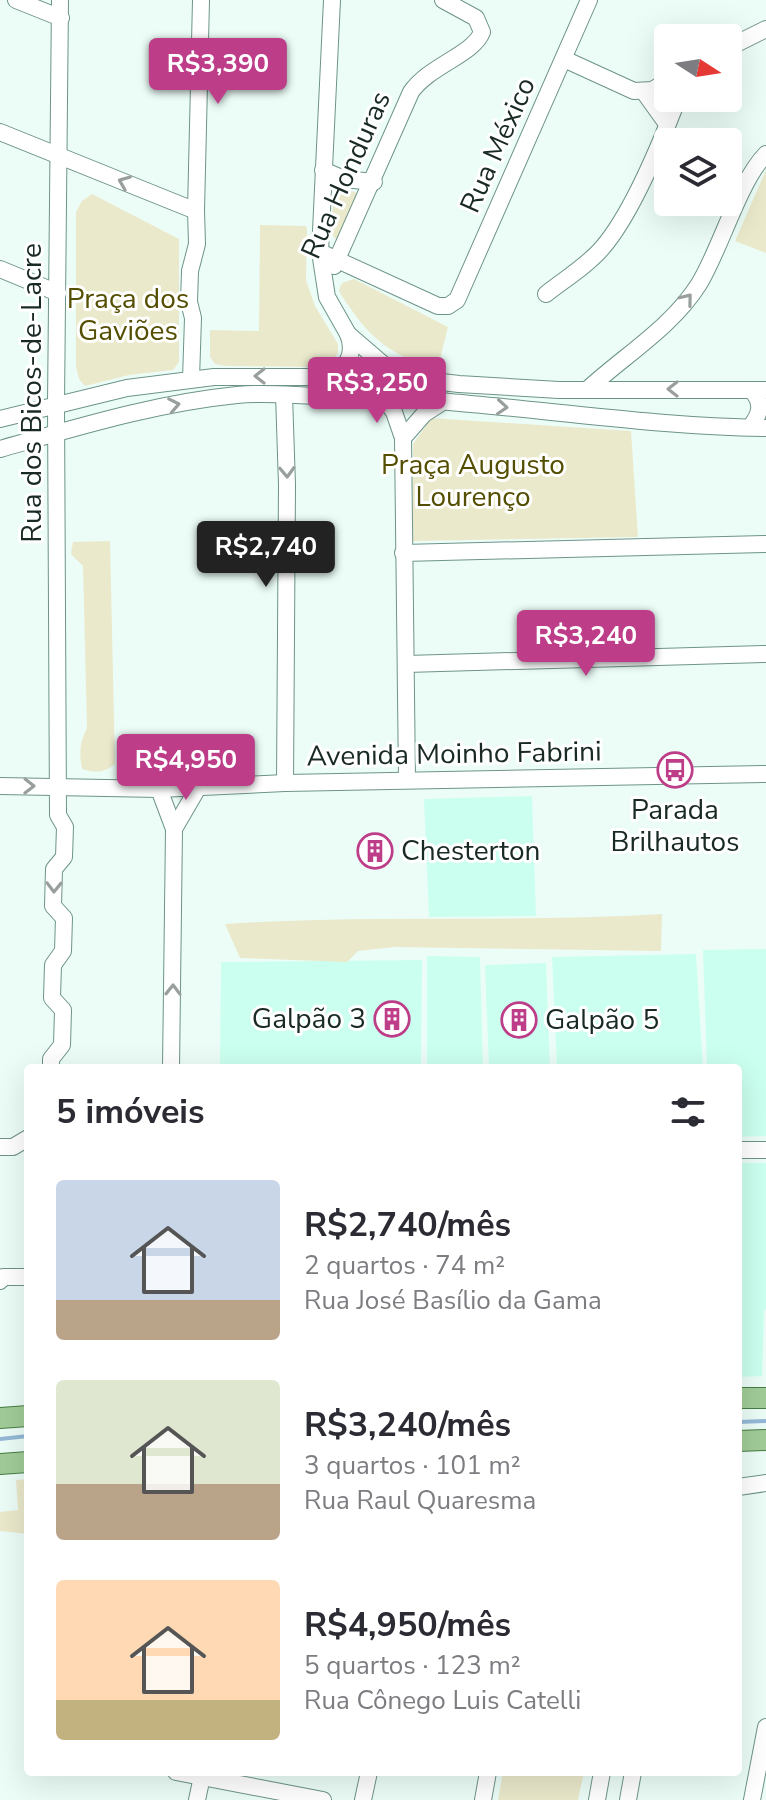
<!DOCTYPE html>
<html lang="pt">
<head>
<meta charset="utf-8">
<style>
	:root { --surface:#fff; --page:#f2f2f3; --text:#2b2b33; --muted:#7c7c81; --accent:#bd3d88 }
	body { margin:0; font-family:"Nunito Sans",sans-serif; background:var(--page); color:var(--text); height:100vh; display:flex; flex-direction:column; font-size:30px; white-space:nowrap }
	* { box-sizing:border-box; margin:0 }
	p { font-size:26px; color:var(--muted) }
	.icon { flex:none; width:44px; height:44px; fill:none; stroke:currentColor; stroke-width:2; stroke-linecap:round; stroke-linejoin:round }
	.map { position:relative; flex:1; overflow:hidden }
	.drawer { position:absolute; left:24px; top:1064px; width:718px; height:712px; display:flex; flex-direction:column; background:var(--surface); border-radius:8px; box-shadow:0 8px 32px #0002 }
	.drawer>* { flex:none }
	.needle { width:52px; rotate:102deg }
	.fabs { position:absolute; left:654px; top:24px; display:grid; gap:16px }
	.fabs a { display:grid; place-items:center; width:88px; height:88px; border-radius:8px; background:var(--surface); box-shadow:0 8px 32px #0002; font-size:40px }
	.price { position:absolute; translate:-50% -68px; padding:0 18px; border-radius:8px; background:var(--accent); color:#fff; font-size:26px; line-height:52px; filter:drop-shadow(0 2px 4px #0008) }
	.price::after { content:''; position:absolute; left:50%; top:48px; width:24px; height:18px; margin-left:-12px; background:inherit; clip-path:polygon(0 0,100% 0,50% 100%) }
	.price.active { background:#222; color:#fff }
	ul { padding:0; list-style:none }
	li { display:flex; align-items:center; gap:24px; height:200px; padding:0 32px }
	li span { display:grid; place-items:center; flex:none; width:224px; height:160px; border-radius:8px; color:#555 }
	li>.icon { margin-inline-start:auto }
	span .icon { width:96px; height:96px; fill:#fffc; stroke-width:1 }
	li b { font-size:34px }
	h2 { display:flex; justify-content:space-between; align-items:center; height:96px; padding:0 32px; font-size:34px }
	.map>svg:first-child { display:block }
	.built { fill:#cbffef }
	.green { fill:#ebe9cb }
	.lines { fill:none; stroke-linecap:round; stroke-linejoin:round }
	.stream { stroke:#94b9d7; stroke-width:4 }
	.minor-casing { stroke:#6d9489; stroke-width:18 }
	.major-casing { stroke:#487d43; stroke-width:22 }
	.minor { stroke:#fff; stroke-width:16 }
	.major { stroke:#a1cc98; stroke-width:20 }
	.oneway { stroke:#989f9c }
	.labels { text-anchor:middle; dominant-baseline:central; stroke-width:6; stroke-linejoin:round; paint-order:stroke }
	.street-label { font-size:28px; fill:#192924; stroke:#fff }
	.park-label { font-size:28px; fill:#544e00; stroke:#fff }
	.poi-label { font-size:28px; fill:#192924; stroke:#fff; text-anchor:start }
</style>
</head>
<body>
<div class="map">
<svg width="766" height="1800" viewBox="0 0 766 1800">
	<rect width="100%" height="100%" fill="#ecfdf8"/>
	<g class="built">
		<polygon points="532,796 536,916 429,917 424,799"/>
		<polygon points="766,949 766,1136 738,1137 738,1068 707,1068 703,950"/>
		<polygon points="696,954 703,1068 557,1068 552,957"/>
		<polygon points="427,956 480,957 483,1068 427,1068"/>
		<polygon points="422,960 421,1068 220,1068 221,962"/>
		<polygon points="546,963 550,1068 489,1068 485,965"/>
		<polygon points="738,1163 766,1163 766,1309 764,1310 762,1376 738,1377"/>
	</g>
	<g class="green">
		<polygon points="766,170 766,253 735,241"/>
		<polygon points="333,184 362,195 337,241 332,234"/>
		<polygon points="92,194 179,239 179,362 173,370 129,375 85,386 79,379 76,367 76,212 82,201"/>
		<polygon points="260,225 306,226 307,230 306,280 315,306 338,344 338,353 327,367 226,366 215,364 210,357 210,330 259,331"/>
		<path d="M354,279L448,327L438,367C400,360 375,343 353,312C348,304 342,298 339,290L342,283Z"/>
		<polygon points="431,418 631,431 638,537 412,541 413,444"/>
		<path d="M110,541L115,764C104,773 96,773 82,769C79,753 80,742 87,728L83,566L71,554L73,542Z"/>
		<path d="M662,914L661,951L394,947L358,951L347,962L240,958L225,924C371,914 517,923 662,914Z"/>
		<polygon points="28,1479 28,1534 0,1531 0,1512 18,1510 16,1480"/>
		<polygon points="503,1772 584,1772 578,1800 498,1800"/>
	</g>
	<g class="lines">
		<g class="stream">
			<polyline points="738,1422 766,1421"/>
			<polyline points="0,1439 28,1436"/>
		</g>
		<defs>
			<g id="minor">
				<polyline points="16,0 61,18"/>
				<polyline points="332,0 320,252 327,297 348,334 398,377"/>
				<polyline points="728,48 766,29"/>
				<polyline points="564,59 634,91 652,90 668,81"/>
				<polyline points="644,92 667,124"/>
				<polyline points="0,132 196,211"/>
				<polyline points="323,170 344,179 374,182"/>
				<polyline points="320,252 438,306 448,306 457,300 589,0"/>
				<path d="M334,266L411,92C430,65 473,55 482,32L476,18L443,0"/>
				<polyline points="0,269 58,293"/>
				<path d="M546,294C565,279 588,265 603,247C632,213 662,140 678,98"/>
				<path d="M329,377C347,367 356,355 348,334"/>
				<polyline points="191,379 193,318 189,302 190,271 197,244 196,211 201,0"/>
				<path d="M588,389C625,355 672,327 699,284C721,248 739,181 766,154"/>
				<polyline points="284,395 287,485 285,783"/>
				<polyline points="382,396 394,412 403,438 407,780"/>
				<polyline points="0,419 127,388 214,377 398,377 459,384 559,390 766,390"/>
				<path d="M750,427C760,415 764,403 751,390"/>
				<polyline points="403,438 424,414 444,401"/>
				<path d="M0,449C78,427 156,403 237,395C268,392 298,396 329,396C475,397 620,426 766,428"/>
				<polyline points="403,553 766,544"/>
				<polyline points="406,664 766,654"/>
				<polyline points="0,786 159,789 285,783 766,774"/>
				<polyline points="159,789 174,829 171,1068"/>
				<polyline points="174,829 199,786"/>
				<polyline points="51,1068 51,1059 62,1045 63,1010 52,998 53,965 63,951 64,918 53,906 54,869 64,857 65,827 58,815 56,404 60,0"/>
				<polyline points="0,1147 13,1147 28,1138"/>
				<polyline points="738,1150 766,1150"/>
				<polyline points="0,1281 3,1277 28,1277"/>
				<polyline points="738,1487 766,1483"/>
				<polyline points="176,1772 323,1800"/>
				<polyline points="197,1800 203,1772"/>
				<polyline points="363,1800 369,1772"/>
				<polyline points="483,1800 488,1772"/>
				<polyline points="597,1800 602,1772"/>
				<polyline points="628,1800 633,1772"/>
				<polyline points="752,1800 766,1727"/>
			</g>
			<g id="major">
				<polyline points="738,1398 766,1398"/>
				<polyline points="0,1418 28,1416"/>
				<polyline points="738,1441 766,1440"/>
				<polyline points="0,1464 28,1462"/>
			</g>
		</defs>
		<use href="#minor" class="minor-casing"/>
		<use href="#major" class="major-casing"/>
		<use href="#minor" class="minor"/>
		<use href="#major" class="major"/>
	</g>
	<defs><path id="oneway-chevron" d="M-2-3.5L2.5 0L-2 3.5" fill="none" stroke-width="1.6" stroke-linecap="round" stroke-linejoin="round" transform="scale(2)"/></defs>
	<g class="oneway">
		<use href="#oneway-chevron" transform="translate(124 182) rotate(-158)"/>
		<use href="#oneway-chevron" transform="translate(687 299) rotate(-51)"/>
		<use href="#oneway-chevron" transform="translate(260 376) rotate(180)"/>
		<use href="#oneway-chevron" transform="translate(673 389) rotate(-180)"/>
		<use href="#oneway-chevron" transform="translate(174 405) rotate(-11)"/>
		<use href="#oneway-chevron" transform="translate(502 407) rotate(4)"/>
		<use href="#oneway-chevron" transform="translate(287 472) rotate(88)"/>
		<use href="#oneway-chevron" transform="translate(29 786) rotate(1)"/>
		<use href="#oneway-chevron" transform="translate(54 887) rotate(91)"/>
		<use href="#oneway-chevron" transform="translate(173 990) rotate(-89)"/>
	</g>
	<defs>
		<symbol id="bus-ring" viewBox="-11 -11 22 22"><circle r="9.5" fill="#fff" stroke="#bd3d88" stroke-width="1.5"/><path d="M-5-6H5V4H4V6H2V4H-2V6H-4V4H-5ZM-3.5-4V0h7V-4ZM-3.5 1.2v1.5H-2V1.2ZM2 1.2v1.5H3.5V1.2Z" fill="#bd3d88"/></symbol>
		<symbol id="building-ring" viewBox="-11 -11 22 22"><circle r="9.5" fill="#fff" stroke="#bd3d88" stroke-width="1.5"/><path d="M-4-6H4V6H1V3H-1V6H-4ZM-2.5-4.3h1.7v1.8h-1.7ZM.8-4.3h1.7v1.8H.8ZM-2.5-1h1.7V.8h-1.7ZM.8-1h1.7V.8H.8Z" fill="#bd3d88"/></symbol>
	</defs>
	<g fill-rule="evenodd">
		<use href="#bus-ring" x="655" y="750" width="40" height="40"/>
		<use href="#building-ring" x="355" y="831" width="40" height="40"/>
		<use href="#building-ring" x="372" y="999" width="40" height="40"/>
		<use href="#building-ring" x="499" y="1000" width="40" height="40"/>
	</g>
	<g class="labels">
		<g class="street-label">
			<text transform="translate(498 145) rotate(-66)">Rua México</text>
			<text transform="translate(346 175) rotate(-66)">Rua Honduras</text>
			<text transform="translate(32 393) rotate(-90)">Rua dos Bicos-de-Lacre</text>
			<text transform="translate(454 754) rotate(-1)">Avenida Moinho Fabrini</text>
		</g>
		<g class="park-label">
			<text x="128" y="299">Praça dos<tspan x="128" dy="32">Gaviões</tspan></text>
			<text x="473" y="465">Praça Augusto<tspan x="473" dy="32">Lourenço</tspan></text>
		</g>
		<g class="poi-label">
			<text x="675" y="810" text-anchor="middle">Parada<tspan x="675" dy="32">Brilhautos</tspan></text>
			<text x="401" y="851">Chesterton</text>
			<text x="366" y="1019" text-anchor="end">Galpão 3</text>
			<text x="545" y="1020">Galpão 5</text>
		</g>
	</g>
</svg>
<div class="fabs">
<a><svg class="needle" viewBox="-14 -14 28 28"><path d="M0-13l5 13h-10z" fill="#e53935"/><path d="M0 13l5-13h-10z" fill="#7c7c81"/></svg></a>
<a><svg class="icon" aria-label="layers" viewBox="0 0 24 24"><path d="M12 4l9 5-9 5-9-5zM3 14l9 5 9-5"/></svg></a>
</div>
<b class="price" style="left:218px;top:106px">R$3,390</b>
<b class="price" style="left:377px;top:425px">R$3,250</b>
<b class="price active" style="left:266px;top:589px">R$2,740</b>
<b class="price" style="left:586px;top:678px">R$3,240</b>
<b class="price" style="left:186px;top:802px">R$4,950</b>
<section class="drawer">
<h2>5 imóveis<svg class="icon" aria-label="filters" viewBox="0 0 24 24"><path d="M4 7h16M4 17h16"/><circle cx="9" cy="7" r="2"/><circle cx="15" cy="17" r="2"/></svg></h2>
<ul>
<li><span style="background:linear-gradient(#c9d6e8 75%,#b9a48a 0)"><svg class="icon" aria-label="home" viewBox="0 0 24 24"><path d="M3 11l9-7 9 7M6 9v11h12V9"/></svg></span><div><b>R$2,740/mês</b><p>2 quartos · 74 m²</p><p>Rua José Basílio da Gama</p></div></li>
<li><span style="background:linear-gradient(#dfe7d0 65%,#b9a48a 0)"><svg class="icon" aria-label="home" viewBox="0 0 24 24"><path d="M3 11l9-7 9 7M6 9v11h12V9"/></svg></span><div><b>R$3,240/mês</b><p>3 quartos · 101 m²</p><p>Rua Raul Quaresma</p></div></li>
<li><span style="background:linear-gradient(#ffd9b3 75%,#c2b280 0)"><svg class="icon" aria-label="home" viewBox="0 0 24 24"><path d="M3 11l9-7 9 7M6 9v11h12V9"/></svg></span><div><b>R$4,950/mês</b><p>5 quartos · 123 m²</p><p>Rua Cônego Luis Catelli</p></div></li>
</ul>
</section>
</div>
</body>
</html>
